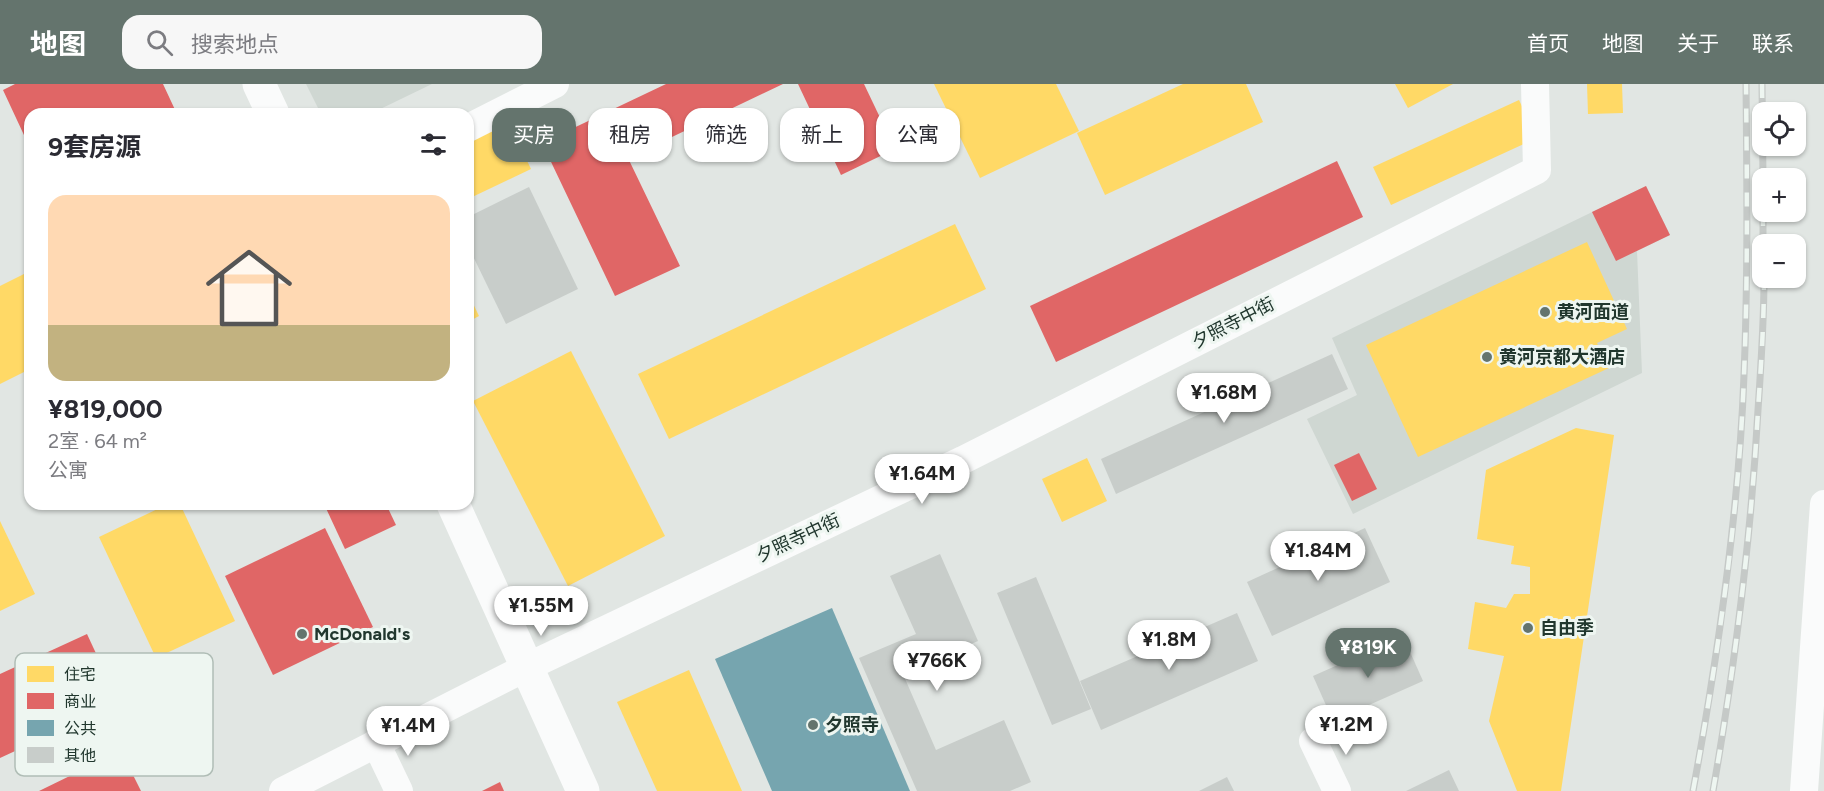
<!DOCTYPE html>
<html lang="zh">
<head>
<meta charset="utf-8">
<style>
	:root { --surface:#fff; --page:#f7f7f7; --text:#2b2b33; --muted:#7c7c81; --accent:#64746d }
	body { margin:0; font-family:Figtree,"Noto Sans SC",sans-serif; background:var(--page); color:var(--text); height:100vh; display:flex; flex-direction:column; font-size:22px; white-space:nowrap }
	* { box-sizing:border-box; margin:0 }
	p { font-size:20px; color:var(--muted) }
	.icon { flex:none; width:33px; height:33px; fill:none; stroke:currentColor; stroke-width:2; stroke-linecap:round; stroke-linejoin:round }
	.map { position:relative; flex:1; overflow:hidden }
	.panel { position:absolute; left:24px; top:24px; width:450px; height:402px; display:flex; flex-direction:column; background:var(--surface); border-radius:18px; box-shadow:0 2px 4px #0004 }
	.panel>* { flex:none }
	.hud { position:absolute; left:492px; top:24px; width:570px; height:54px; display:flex; gap:12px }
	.buttons { position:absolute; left:1752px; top:18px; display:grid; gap:12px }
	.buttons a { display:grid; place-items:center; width:54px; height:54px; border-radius:12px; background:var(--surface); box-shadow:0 2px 4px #0004; font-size:30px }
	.price { position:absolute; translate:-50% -51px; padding:0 14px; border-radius:21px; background:#fff; color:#222; font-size:20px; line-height:39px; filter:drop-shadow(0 2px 3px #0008) }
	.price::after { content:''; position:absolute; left:50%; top:36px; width:18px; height:14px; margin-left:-9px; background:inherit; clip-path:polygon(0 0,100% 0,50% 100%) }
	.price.on { background:var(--accent); color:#fff }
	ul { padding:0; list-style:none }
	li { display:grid; align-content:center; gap:12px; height:318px; padding:0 24px }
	li span { display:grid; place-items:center; height:186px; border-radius:18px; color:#555 }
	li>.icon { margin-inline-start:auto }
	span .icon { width:108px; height:108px; fill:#fffc; stroke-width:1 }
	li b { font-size:26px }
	h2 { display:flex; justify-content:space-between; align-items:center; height:72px; padding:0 24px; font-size:26px }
	.tag { padding:0 21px; border-radius:18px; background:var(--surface); box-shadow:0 2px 4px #0004; font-size:21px; line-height:54px }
	.tag.on { background:var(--accent); color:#fff }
	header { display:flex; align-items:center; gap:36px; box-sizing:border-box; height:84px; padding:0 30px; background:var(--accent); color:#fff }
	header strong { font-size:28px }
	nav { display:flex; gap:33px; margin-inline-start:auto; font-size:21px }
	.search { width:420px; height:54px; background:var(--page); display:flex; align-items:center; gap:15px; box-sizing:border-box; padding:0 21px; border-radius:18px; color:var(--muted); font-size:22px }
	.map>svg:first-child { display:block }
	.built { fill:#cfd7d2 }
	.homes { fill:#ffd966 }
	.shops { fill:#e06666 }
	.public { fill:#76a5af }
	.building { fill:#c8cdca }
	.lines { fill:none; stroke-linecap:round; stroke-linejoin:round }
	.minor { stroke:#fafbfb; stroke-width:28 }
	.tertiary { stroke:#fafbfb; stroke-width:33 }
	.rail-casing { stroke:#c5c9c7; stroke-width:7 }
	.rail { stroke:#eef6f1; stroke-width:4.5; stroke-dasharray:14; stroke-linecap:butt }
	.poi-dot { fill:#64746d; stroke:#eef6f1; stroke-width:2 }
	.labels { text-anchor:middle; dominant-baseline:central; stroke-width:6; stroke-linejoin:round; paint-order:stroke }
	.poi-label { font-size:18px; font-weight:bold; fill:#21372e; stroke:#eef6f1; text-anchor:start }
	.street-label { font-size:18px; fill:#21372e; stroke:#eef6f1 }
	.key { fill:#eef6f1; stroke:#b0bdb6; stroke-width:1.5 }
	.key-label { font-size:16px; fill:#21372e }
</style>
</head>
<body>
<header>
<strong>地图</strong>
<div class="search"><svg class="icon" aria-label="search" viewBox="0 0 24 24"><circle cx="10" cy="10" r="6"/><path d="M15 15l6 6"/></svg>搜索地点</div>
<nav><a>首页</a><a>地图</a><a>关于</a><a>联系</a></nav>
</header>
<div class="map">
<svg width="1824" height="707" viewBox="0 0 1824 707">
	<rect width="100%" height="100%" fill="#e1e6e3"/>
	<g class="built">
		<polygon points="306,0 432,0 370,30 321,30"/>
		<polygon points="1646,102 1670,151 1637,167 1642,289 1353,430 1307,335 1357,311 1332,254"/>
	</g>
	<g class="homes">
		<polygon points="934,0 1056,0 1079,47 980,94"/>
		<polygon points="1183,0 1246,0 1263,38 1105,111 1077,49"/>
		<polygon points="1395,0 1453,0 1408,24"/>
		<polygon points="1587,0 1622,0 1623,29 1588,30"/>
		<polygon points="1519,16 1537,54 1391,121 1373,83"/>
		<polygon points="509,39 531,85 468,115 468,58"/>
		<polygon points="955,140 986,205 669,355 638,290"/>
		<polygon points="1587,158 1627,245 1597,259 1609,284 1418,373 1366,261"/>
		<polygon points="30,187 30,285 0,300 0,202"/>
		<polygon points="468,209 479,232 468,238"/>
		<polygon points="571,267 665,452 568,502 473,317"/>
		<polygon points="1576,344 1614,351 1561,707 1517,707 1489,637 1504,572 1468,565 1475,518 1506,524 1514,510 1530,510 1530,483 1511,480 1514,462 1477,455 1486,386"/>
		<polygon points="1087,374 1107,417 1062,438 1042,395"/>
		<polygon points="168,420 180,420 235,537 156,574 99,453"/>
		<polygon points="0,437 35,510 0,527"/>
		<polygon points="689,586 742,707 657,707 617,618"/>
	</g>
	<g class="shops">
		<polygon points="15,0 163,0 177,30 30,30 30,64 3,6"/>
		<polygon points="666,0 783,0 628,74 680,182 615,212 542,59"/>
		<polygon points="798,0 864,0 895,65 841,91"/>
		<polygon points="1337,77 1363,133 1056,278 1030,222"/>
		<polygon points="1646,102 1670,151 1616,177 1592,128"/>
		<polygon points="1359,369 1377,405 1352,417 1334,381"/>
		<polygon points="324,420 386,420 396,441 345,465"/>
		<polygon points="325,444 373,543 273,591 225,492"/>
		<polygon points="87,550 119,619 0,674 0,590"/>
		<polygon points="121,667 141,707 39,707"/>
		<polygon points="500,698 504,707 482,707"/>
	</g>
	<polygon class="public" points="832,524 910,707 772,707 715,575"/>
	<g class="building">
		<polygon points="529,103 578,205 506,240 468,162 468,133"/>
		<polygon points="1332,270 1348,305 1116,410 1101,375"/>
		<polygon points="1365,444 1390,498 1272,552 1247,498"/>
		<polygon points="940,470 978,557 903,590 936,666 1004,636 1031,698 1010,707 917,707 859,574 916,550 890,492"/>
		<polygon points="1036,493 1091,625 1052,641 997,509"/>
		<polygon points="1237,529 1258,577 1101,646 1080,597"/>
		<polygon points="1403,552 1423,597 1333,637 1313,592"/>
		<polygon points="1449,686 1459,707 1406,707"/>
		<polygon points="1227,693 1234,707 1199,707"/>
	</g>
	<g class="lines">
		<g class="minor">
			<polyline points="468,44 555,0"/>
			<polyline points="1313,657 1337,707"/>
			<polyline points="376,659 399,707"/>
			<polyline points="283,707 527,583 963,376 1537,86 1535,0"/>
			<polyline points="1804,707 1824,420"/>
		</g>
		<g class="tertiary">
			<polyline points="259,0 273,30"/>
			<polyline points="453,420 583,707"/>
		</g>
		<defs>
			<g id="rail">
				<polyline points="1762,0 1763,94"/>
				<polyline points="1763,128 1763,160"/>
				<path d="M1693,707C1718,571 1739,429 1744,291C1748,194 1747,97 1746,0"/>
				<path d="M1713,707C1735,581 1751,454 1758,326C1761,282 1764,238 1764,194"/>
			</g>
		</defs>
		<use href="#rail" class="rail-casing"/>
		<use href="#rail" class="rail"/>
	</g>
	<g class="poi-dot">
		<circle cx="1545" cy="228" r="6"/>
		<circle cx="1487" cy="273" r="6"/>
		<circle cx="1528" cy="544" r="6"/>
		<circle cx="302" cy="550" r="6"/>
		<circle cx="813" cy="641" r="6"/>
	</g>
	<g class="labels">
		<g class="poi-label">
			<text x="1557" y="228">黄河面道</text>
			<text x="1499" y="273">黄河京都大酒店</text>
			<text x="1540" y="544">自由季</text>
			<text x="314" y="550">McDonald's</text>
			<text x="825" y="641">夕照寺</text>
		</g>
		<g class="street-label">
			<text transform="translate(1233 239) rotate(-27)">夕照寺中街</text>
			<text transform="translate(798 454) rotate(-25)">夕照寺中街</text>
		</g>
	</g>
	<rect x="15" y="569" width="198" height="123" rx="9" class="key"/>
	<rect x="27" y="582" width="27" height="16" fill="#ffd966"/>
	<rect x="27" y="609" width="27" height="16" fill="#e06666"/>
	<rect x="27" y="636" width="27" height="16" fill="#76a5af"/>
	<rect x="27" y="663" width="27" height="16" fill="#c8cdca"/>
	<g class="key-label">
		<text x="64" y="596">住宅</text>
		<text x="64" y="623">商业</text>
		<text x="64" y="650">公共</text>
		<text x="64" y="677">其他</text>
	</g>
</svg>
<div class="buttons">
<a><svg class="icon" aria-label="locate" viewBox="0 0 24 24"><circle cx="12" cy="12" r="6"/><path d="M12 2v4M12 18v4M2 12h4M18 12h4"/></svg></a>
<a>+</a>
<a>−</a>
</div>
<b class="price" style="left:1224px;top:340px">¥1.68M</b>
<b class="price" style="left:922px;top:421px">¥1.64M</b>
<b class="price" style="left:1318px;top:498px">¥1.84M</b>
<b class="price" style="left:541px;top:553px">¥1.55M</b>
<b class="price" style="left:1169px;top:587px">¥1.8M</b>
<b class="price on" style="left:1368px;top:595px">¥819K</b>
<b class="price" style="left:937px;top:608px">¥766K</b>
<b class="price" style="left:1346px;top:672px">¥1.2M</b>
<b class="price" style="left:408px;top:673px">¥1.4M</b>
<div class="hud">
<a class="tag on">买房</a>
<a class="tag">租房</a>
<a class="tag">筛选</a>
<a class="tag">新上</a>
<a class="tag">公寓</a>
</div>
<section class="panel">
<h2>9套房源<svg class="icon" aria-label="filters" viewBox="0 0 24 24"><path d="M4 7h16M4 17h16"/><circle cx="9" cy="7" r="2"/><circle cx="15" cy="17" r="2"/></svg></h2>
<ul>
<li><span style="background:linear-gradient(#ffd9b3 70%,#c2b280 0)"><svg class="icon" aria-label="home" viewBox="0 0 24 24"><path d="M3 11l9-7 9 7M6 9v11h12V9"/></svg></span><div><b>¥819,000</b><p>2室 · 64 m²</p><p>公寓</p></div></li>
</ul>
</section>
</div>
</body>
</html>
